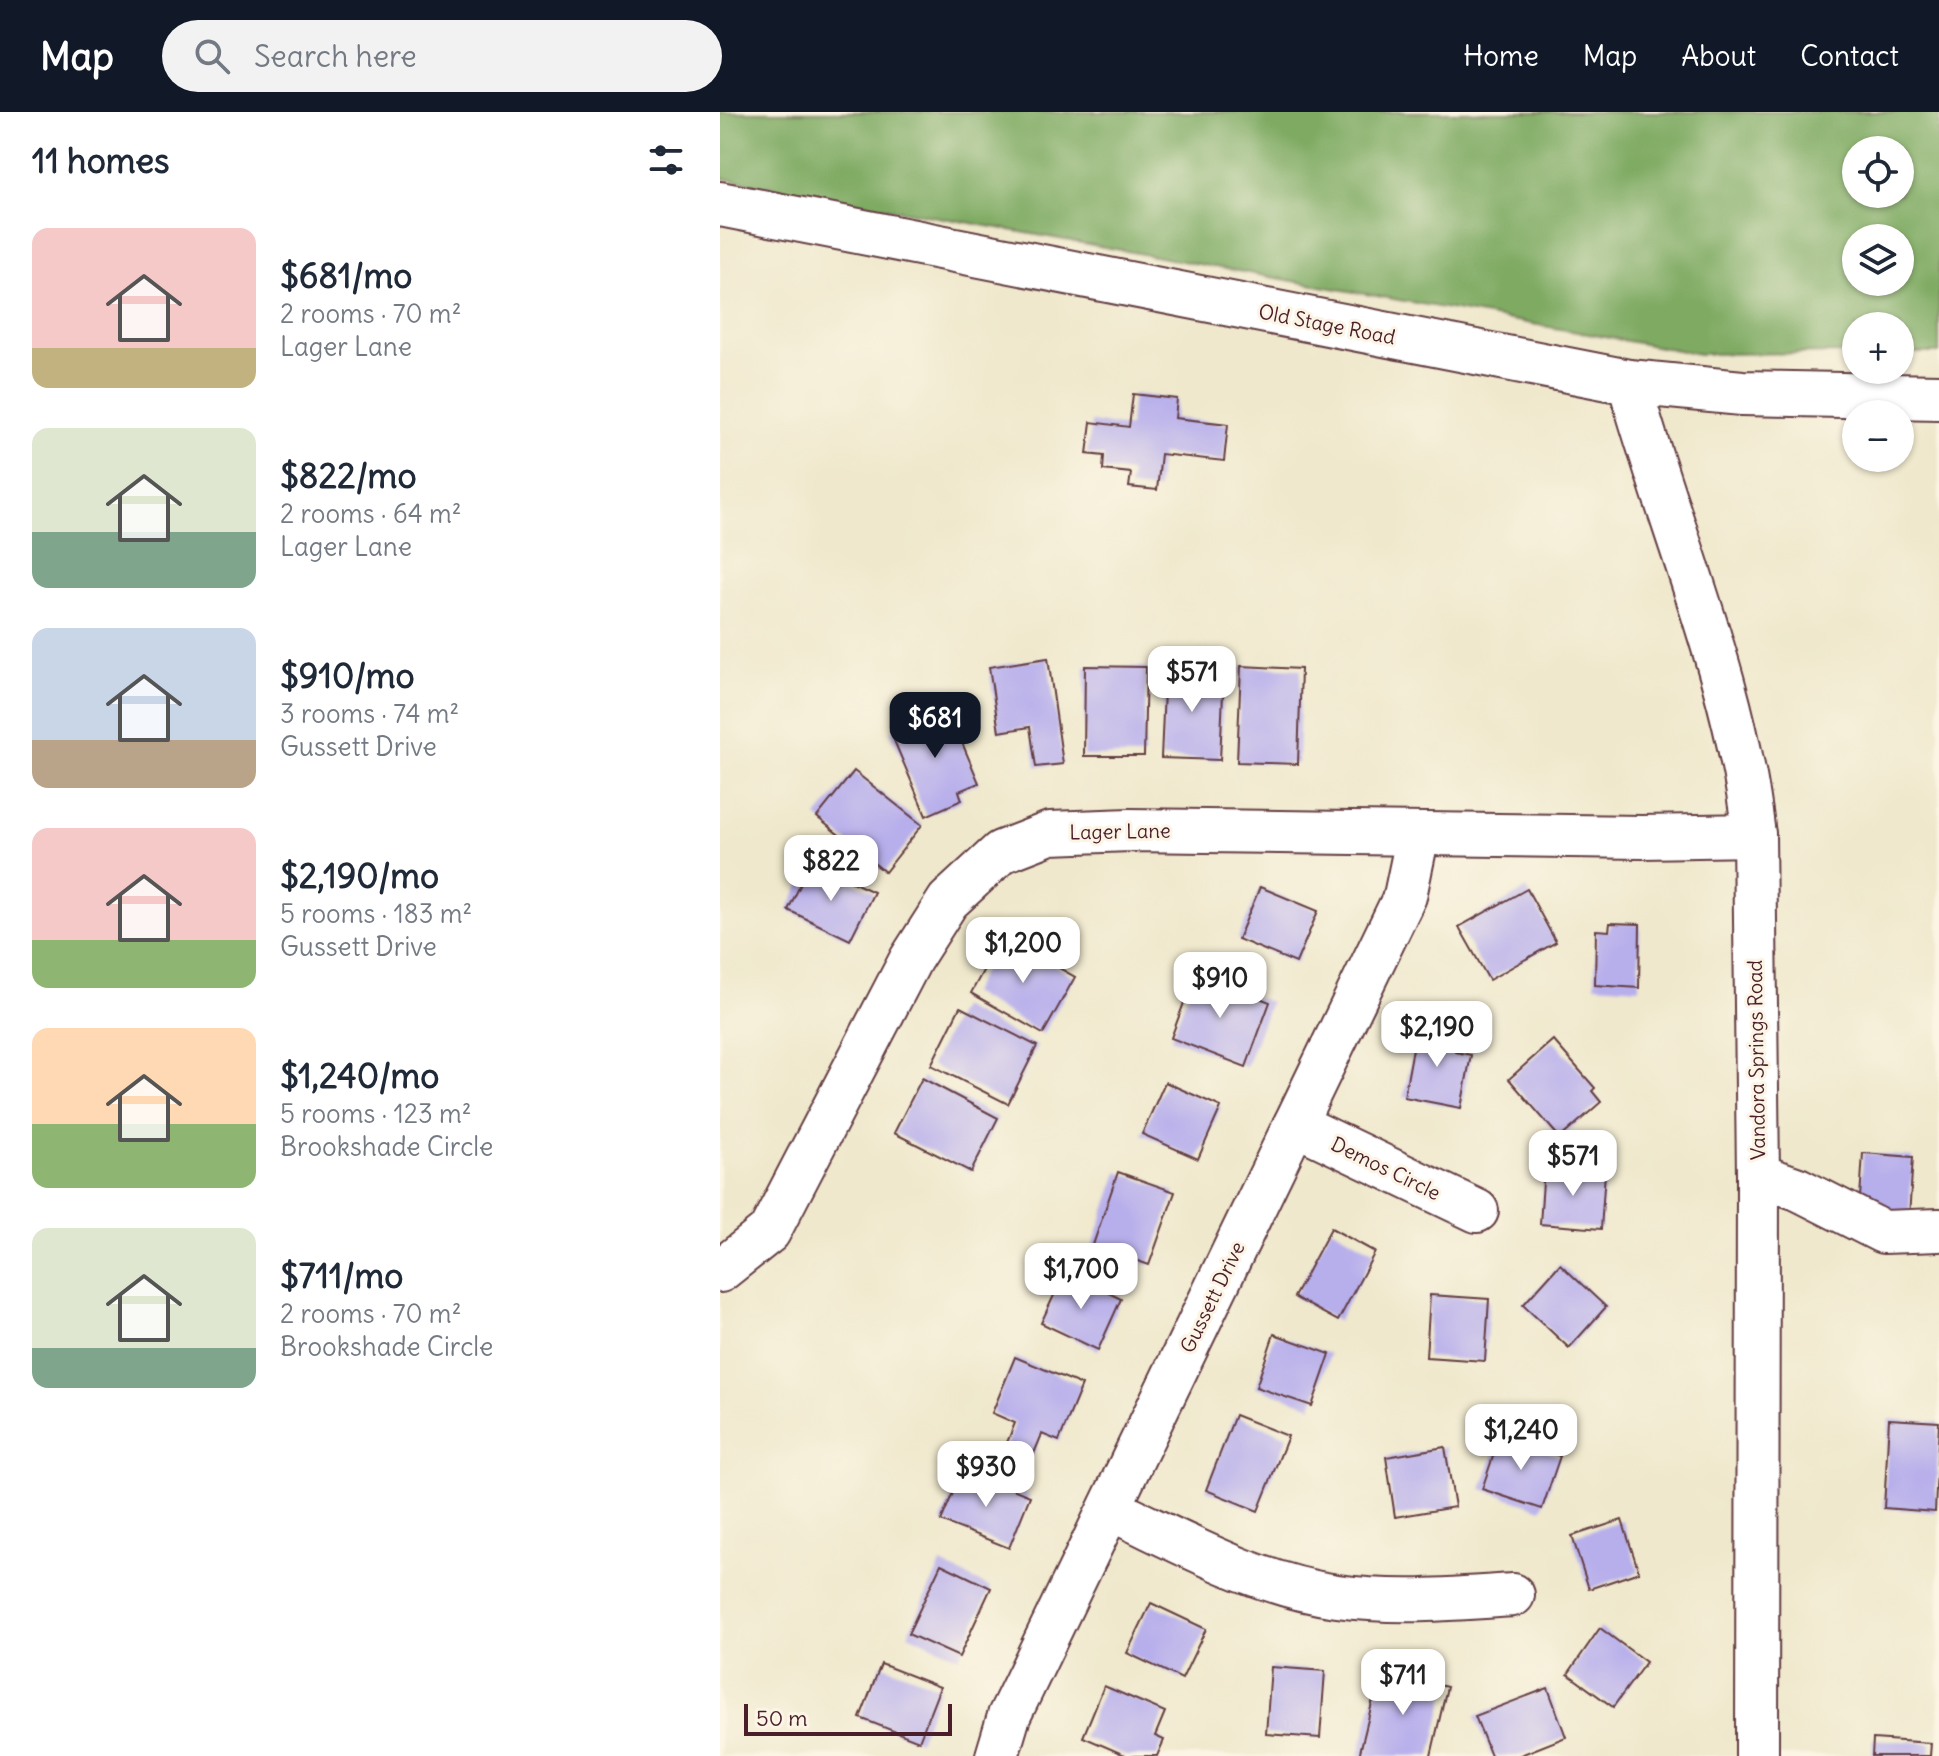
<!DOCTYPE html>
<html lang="en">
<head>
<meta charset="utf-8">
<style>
	:root { --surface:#fff; --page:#f2f2f3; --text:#1f2937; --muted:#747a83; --accent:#111827 }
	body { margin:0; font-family:Delius,sans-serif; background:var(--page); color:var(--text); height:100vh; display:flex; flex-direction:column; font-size:30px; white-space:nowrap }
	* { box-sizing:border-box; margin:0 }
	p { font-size:26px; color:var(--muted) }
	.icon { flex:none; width:44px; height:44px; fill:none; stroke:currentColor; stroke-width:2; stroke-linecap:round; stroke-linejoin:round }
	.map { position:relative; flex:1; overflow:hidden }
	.panel { display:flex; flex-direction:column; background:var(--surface); width:720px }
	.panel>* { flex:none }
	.tools { position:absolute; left:1122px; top:24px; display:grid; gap:16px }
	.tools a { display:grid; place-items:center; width:72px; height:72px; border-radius:50%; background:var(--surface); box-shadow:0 2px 6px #0004; font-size:40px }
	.scale { position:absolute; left:24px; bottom:20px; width:208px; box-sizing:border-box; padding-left:8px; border:4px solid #4a1f2b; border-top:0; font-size:22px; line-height:28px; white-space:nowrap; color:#4a1f2b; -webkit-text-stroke:6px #fcf5e5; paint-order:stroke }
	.price { position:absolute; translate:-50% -68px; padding:0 18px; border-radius:16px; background:#fff; color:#222; font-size:26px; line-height:52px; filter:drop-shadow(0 2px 4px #0008) }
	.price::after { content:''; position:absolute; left:50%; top:48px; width:24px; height:18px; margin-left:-12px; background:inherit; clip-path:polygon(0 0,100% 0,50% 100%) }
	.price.selected { background:var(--accent); color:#fff }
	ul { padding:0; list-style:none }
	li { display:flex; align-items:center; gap:24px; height:200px; padding:0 32px }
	li span { display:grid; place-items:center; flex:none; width:224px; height:160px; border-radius:16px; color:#555 }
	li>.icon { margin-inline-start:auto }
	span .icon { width:96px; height:96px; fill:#fffc; stroke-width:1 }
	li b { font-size:34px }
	h2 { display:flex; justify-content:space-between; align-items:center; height:96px; padding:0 32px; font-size:34px }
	header { display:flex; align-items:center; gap:48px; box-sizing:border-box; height:112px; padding:0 40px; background:var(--accent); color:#fff }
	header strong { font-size:38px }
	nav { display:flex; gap:44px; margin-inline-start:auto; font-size:28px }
	.search { width:560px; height:72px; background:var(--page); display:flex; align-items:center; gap:20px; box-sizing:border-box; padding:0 28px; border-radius:44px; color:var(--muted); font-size:30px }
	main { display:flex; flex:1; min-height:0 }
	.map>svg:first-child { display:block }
	.forest { fill:#7eaa62; stroke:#646446; stroke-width:2; fill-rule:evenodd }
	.building { fill:#b7afeb }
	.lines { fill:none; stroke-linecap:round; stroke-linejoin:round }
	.minor-casing { stroke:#633d43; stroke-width:46 }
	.major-casing { stroke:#633d43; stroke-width:48 }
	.minor { stroke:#fff; stroke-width:42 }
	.major { stroke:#fff; stroke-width:44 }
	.labels { text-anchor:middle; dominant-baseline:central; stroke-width:6; stroke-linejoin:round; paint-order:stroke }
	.street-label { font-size:20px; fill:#4a1f2b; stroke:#fcf5e5 }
</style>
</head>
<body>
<header>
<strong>Map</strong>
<div class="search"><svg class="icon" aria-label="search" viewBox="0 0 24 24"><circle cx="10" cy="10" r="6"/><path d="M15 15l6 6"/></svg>Search here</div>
<nav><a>Home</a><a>Map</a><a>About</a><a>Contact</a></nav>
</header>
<main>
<section class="panel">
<h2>11 homes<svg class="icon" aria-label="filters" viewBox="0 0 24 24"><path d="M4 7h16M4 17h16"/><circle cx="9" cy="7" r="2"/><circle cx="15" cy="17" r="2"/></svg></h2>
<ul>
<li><span style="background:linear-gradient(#f6c9c9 75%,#c2b280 0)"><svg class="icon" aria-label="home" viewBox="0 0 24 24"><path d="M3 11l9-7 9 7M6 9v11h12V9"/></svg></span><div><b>$681/mo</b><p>2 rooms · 70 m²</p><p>Lager Lane</p></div></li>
<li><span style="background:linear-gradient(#dfe7d0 65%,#7fa58c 0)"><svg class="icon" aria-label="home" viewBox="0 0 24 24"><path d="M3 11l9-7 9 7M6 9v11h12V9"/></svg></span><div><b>$822/mo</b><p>2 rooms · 64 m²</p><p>Lager Lane</p></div></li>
<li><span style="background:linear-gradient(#c9d6e8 70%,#b9a48a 0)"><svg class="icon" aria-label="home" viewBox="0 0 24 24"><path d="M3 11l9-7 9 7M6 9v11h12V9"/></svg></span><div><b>$910/mo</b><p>3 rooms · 74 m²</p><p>Gussett Drive</p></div></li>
<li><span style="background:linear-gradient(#f6c9c9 70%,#8fb573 0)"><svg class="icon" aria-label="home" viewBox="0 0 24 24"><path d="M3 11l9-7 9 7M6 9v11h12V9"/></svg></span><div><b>$2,190/mo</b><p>5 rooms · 183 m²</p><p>Gussett Drive</p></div></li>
<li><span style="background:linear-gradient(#ffd9b3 60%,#8fb573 0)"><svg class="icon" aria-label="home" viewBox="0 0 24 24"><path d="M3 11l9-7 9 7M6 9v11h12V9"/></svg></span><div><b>$1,240/mo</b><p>5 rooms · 123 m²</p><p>Brookshade Circle</p></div></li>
<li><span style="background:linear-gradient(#dfe7d0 75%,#7fa58c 0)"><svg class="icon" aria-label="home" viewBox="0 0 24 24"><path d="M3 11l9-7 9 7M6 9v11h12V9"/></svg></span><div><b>$711/mo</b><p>2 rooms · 70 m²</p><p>Brookshade Circle</p></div></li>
</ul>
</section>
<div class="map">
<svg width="1219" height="1644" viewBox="0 0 1219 1644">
	<rect width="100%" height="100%" fill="#fcf5e5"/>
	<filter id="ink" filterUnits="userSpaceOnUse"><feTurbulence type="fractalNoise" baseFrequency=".0125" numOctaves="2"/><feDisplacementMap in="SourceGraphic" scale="16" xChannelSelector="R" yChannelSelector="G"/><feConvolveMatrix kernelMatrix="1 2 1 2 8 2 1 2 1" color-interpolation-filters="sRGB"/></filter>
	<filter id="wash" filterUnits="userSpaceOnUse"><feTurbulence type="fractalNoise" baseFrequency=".006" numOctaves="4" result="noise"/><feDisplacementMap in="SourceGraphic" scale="32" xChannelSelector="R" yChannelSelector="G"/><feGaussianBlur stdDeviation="1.8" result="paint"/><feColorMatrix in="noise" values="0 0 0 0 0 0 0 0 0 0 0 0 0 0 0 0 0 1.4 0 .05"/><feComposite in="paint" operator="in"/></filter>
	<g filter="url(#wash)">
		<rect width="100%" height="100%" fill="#efe8cc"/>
		<path class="forest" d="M0,0H1219V241H1180V214H1136V241L979,242L0,66ZM1136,38H1180V82H1136ZM1136,126H1180V170H1136Z"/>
		<g id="blocks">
			<g class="building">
				<polygon points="413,282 457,287 455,306 508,312 504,349 441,342 437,378 409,375 411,361 383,358 384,344 367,342 371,310 409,315"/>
				<polygon points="328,546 343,652 316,655 310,615 279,620 269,555"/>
				<polygon points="365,554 426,555 424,644 364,644"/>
				<polygon points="521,554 581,557 578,652 517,650"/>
				<polygon points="445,556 504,559 500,648 441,646"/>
				<polygon points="227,595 259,671 239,679 242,688 206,704 170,619"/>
				<polygon points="134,659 202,713 165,760 97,705"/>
				<polygon points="88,757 116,771 119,764 154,780 130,828 68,798"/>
				<polygon points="540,775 598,799 576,851 518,827"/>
				<polygon points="807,777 836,830 769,868 739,815"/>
				<polygon points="890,811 920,812 919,876 875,873 876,818 889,819"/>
				<polygon points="282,824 355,865 323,922 251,881"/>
				<polygon points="475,861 550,890 526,955 451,926"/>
				<polygon points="240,895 317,934 288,992 211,953"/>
				<polygon points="697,915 738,923 735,940 751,943 741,996 684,985"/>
				<polygon points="833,928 875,976 872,979 881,990 840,1026 789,967"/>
				<polygon points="202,966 278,1006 251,1060 174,1021"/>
				<polygon points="445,970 501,995 478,1047 422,1022"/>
				<polygon points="1143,1041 1193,1045 1189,1105 1139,1101"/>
				<polygon points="824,1056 885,1060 881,1117 820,1112"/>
				<polygon points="398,1060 455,1080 429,1153 373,1133"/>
				<polygon points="611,1116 655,1140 618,1209 574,1185"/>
				<polygon points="840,1152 886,1195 849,1236 803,1193"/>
				<polygon points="345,1160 401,1187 378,1238 321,1211"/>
				<polygon points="710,1183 769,1187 765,1249 706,1245"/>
				<polygon points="554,1222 610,1242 592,1294 536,1275"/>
				<polygon points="295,1245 362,1273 339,1329 322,1322 313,1344 286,1333 295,1311 272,1301"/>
				<polygon points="515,1303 568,1324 538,1399 486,1378"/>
				<polygon points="1169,1307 1219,1310 1215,1400 1164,1396"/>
				<polygon points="780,1324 840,1344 822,1397 762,1377"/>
				<polygon points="725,1335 735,1395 675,1405 666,1345"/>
				<polygon points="243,1357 310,1384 289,1436 221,1409"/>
				<polygon points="902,1408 919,1460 869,1477 852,1424"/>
				<polygon points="221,1452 271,1476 239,1545 188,1522"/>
				<polygon points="431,1491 486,1517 462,1567 407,1541"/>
				<polygon points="880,1516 926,1550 893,1595 848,1562"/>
				<polygon points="161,1552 220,1575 199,1629 140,1606"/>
				<polygon points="551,1555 605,1559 600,1626 546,1622"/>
				<polygon points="660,1559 727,1575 711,1644 639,1644"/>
				<polygon points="384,1574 445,1600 435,1624 444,1628 437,1644 407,1644 363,1625"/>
				<polygon points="828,1576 846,1625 798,1644 771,1644 755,1604"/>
				<polygon points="1153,1627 1211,1631 1210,1644 1152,1644"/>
			</g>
		</g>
	</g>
	<g filter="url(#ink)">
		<use href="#blocks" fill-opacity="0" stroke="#633d43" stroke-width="2"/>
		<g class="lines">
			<defs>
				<g id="minor">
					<path d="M909,270C951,421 1016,567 1034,723L1038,1063L1037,1644"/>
					<polyline points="575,1012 757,1099"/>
					<polyline points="1038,1063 1078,1077 1163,1120 1219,1118"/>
					<polyline points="0,1159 49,1120 191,847 228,789 281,740 330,721 410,718 922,725 1034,723"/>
					<path d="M390,1397C463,1431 537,1473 617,1484C676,1492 735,1487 793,1483"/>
					<polyline points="277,1644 289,1604 685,784 698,722"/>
				</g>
				<polyline id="major" points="0,92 909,270 1022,281 1219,285"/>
			</defs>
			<use href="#minor" class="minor-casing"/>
			<use href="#major" class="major-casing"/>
			<use href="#minor" class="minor"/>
			<use href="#major" class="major"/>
		</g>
	</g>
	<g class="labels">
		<g class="street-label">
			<text transform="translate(607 212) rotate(11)">Old Stage Road</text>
			<text transform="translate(400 719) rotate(-1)">Lager Lane</text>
			<text transform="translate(1036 948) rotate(-91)">Vandora Springs Road</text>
			<text transform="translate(666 1056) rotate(26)">Demos Circle</text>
			<text transform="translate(492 1185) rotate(-64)">Gussett Drive</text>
		</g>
	</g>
</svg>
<div class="tools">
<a><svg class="icon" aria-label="locate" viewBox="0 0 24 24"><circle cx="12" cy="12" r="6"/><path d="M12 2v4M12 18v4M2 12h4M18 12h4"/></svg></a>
<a><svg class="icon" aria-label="layers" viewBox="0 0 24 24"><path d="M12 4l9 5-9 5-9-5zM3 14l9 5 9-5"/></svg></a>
<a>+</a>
<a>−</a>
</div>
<div class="scale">50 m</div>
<b class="price" style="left:472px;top:602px">$571</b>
<b class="price selected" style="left:215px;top:648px">$681</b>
<b class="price" style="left:111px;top:791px">$822</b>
<b class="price" style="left:303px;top:873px">$1,200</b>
<b class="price" style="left:500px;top:908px">$910</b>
<b class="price" style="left:717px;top:957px">$2,190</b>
<b class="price" style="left:853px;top:1086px">$571</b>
<b class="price" style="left:361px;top:1199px">$1,700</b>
<b class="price" style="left:801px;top:1360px">$1,240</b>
<b class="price" style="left:266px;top:1397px">$930</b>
<b class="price" style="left:683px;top:1605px">$711</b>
</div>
</main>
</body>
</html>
